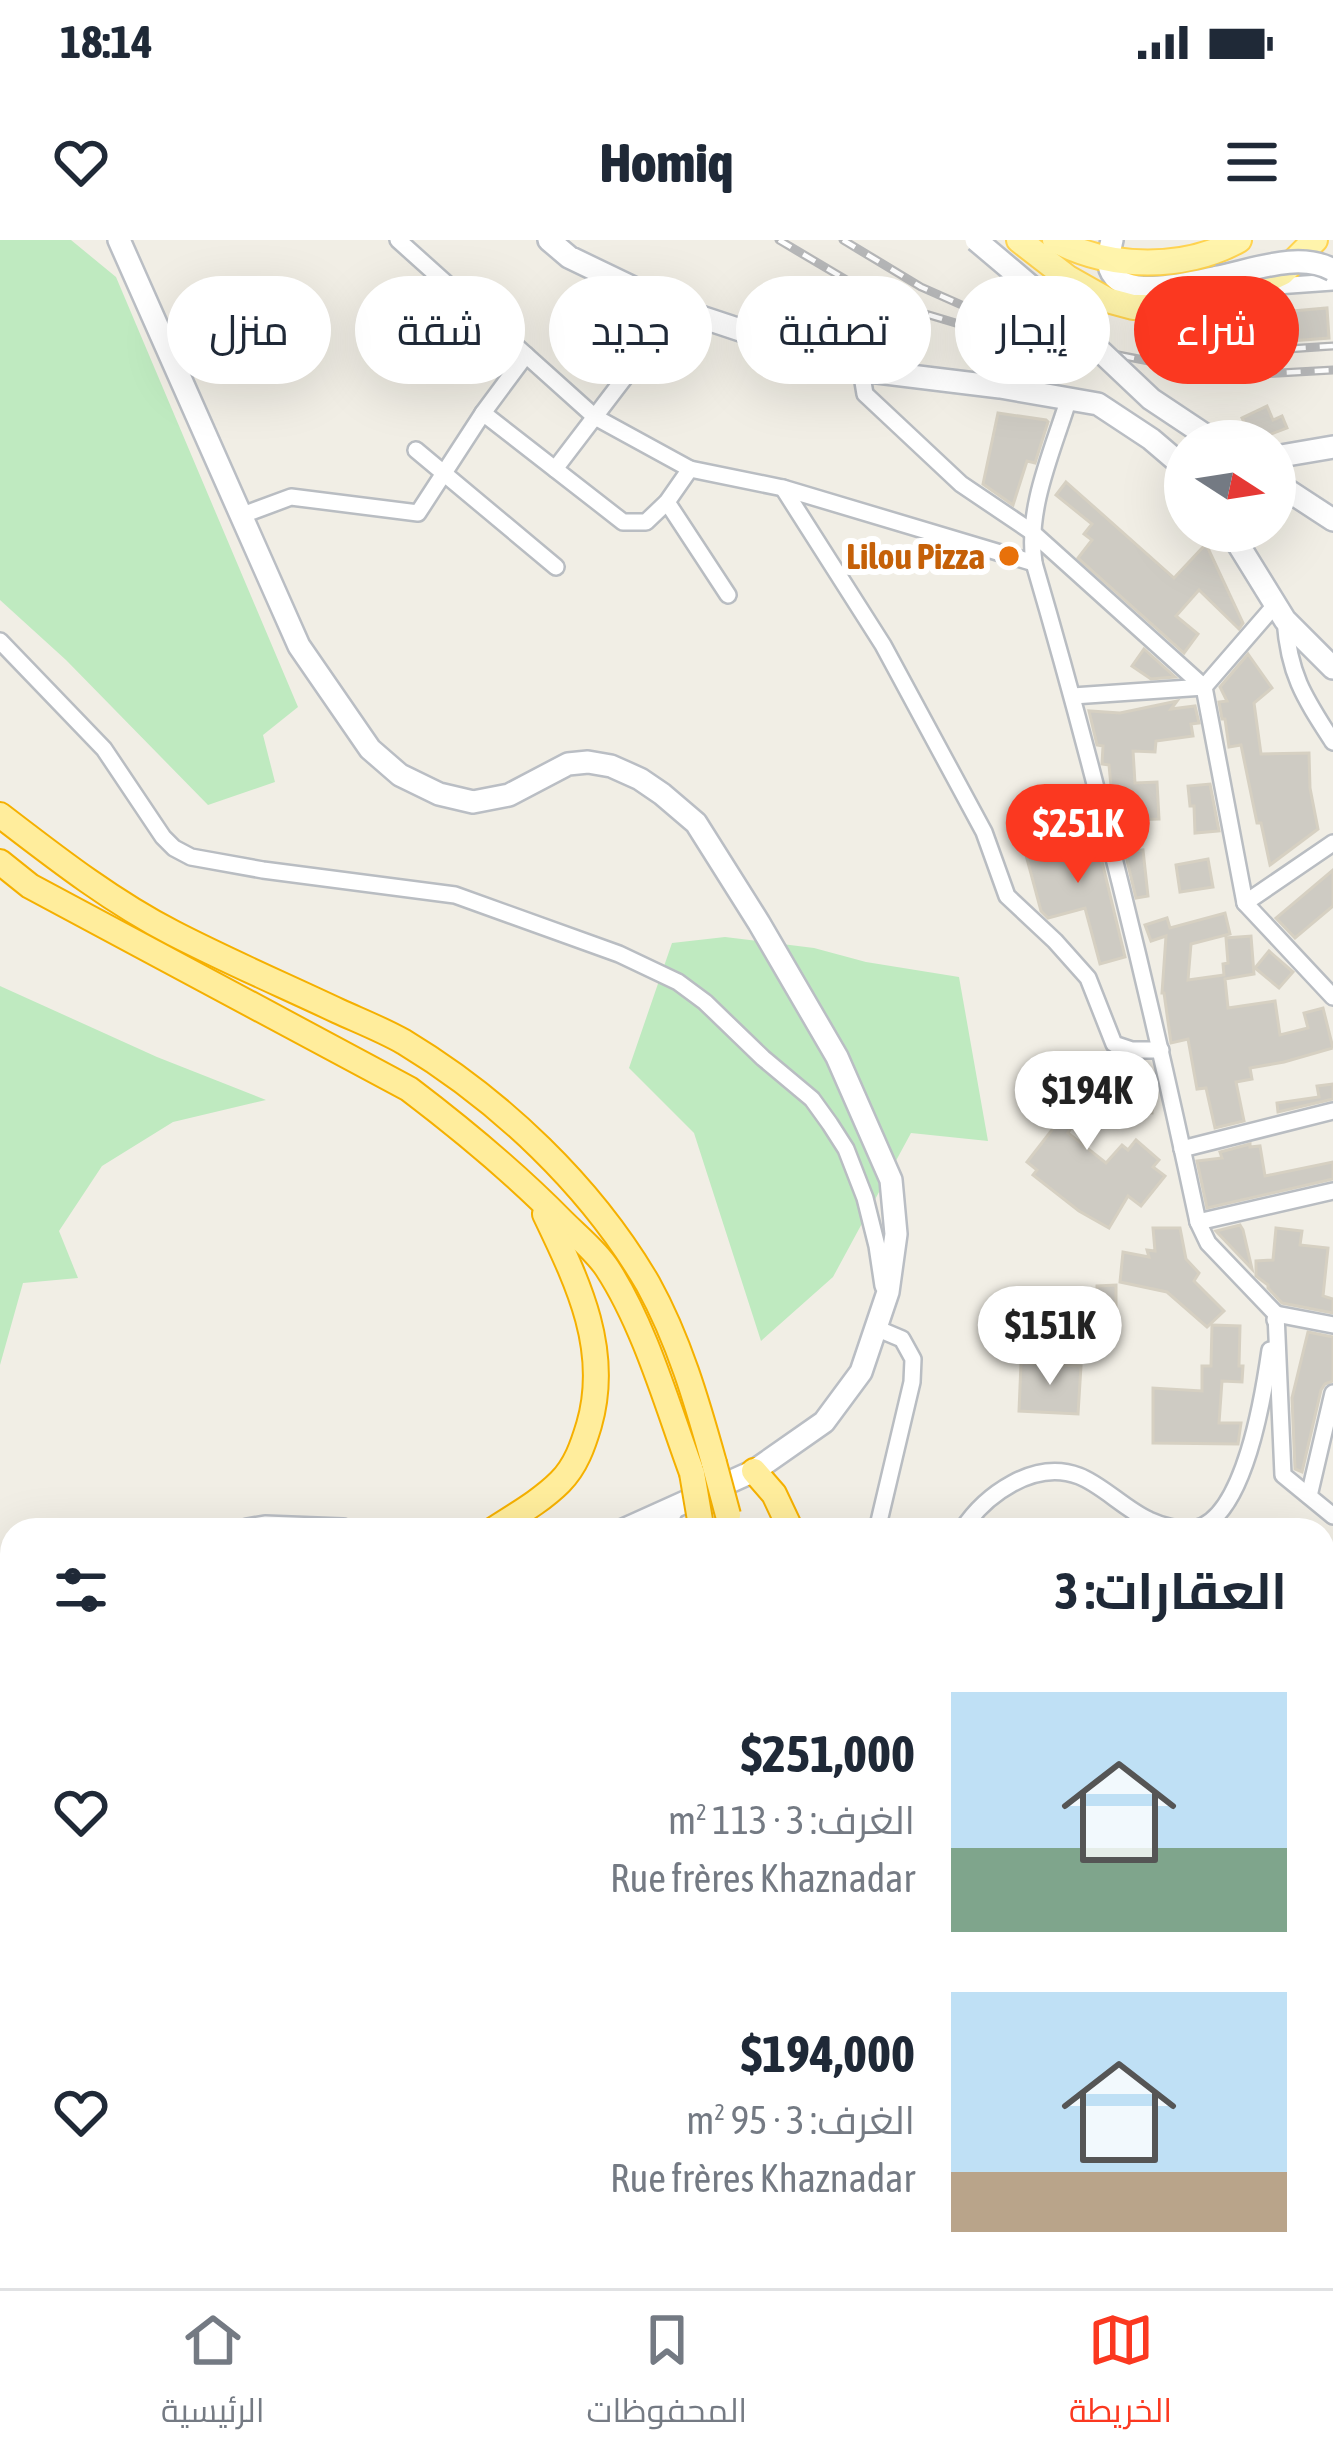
<!DOCTYPE html>
<html lang="ar">
<head>
<meta charset="utf-8">
<style>
	:root { --surface:#fff; --page:#f6f6f7; --text:#1f2937; --muted:#747a83; --line:#e0e1e3; --accent:#fb3820 }
	body { margin:0; font-family:"Asap Condensed",Cairo,sans-serif; background:var(--page); color:var(--text); direction:rtl; height:100vh; display:flex; flex-direction:column; font-size:45px; white-space:nowrap }
	* { box-sizing:border-box; margin:0 }
	p { font-size:39px; color:var(--muted) }
	.icon { flex:none; width:66px; height:66px; fill:none; stroke:currentColor; stroke-width:2; stroke-linecap:round; stroke-linejoin:round }
	.map { position:relative; flex:1; overflow:hidden; direction:ltr }
	.details { position:absolute; left:0px; top:1278px; width:1335px; height:771px; display:flex; flex-direction:column; background:var(--surface); border-radius:36px 36px 0 0; box-shadow:0 12px 48px #0002; direction:rtl }
	.details>* { flex:none }
	.top-card { position:absolute; left:36px; top:36px; width:1263px; height:108px; direction:rtl; display:flex; gap:24px }
	.needle { width:78px; rotate:102deg }
	.fabs { position:absolute; left:1164px; top:180px; display:grid; gap:24px }
	.fabs a { display:grid; place-items:center; width:132px; height:132px; border-radius:50%; background:var(--surface); box-shadow:0 12px 48px #0002; font-size:60px }
	.price { position:absolute; translate:-50% -102px; padding:0 27px; border-radius:42px; background:#fff; color:#222; font-size:39px; line-height:78px; filter:drop-shadow(0 3px 6px #0008) }
	.price::after { content:''; position:absolute; left:50%; top:72px; width:36px; height:27px; margin-left:-18px; background:inherit; clip-path:polygon(0 0,100% 0,50% 100%) }
	.price.active { background:var(--accent); color:#fff }
	ul { padding:0; list-style:none }
	li { display:flex; align-items:center; gap:36px; height:300px; padding:0 48px }
	li span { display:grid; place-items:center; flex:none; width:336px; height:240px; border-radius:0px; color:#555 }
	li>.icon { margin-inline-start:auto }
	span .icon { width:144px; height:144px; fill:#fffc; stroke-width:1 }
	li b { font-size:51px }
	h2 { display:flex; justify-content:space-between; align-items:center; height:144px; padding:0 48px; font-size:51px }
	.tag { padding:0 42px; border-radius:54px; background:var(--surface); box-shadow:0 12px 48px #0002; font-size:42px; line-height:108px }
	.tag.active { background:var(--accent); color:#fff }
	.status { display:flex; justify-content:space-between; align-items:center; height:84px; padding:0 60px; background:var(--surface); direction:ltr }
	.status svg { height:33px; fill:currentColor }
	header { display:flex; justify-content:space-between; align-items:center; height:156px; padding:0 48px; background:var(--surface); font-size:54px; font-weight:800 }
	.tab-bar { display:flex; justify-content:space-around; align-items:center; height:168px; border-top:3px solid var(--line); background:var(--surface); font-size:33px; color:var(--muted) }
	.tab-bar a { display:grid; justify-items:center; gap:6px }
	.tab-bar .active { color:var(--accent) }
	.map>svg:first-child { display:block }
	.green { fill:#bfeac0 }
	.building { fill:#cecbc3; stroke:#d6d0c2; stroke-width:3 }
	.lines { fill:none; stroke-linecap:round; stroke-linejoin:round }
	.minor-casing { stroke:#b9bdc2; stroke-width:20 }
	.secondary-casing { stroke:#babec4; stroke-width:26 }
	.primary-casing { stroke:#ffd34f; stroke-width:28 }
	.trunk-casing { stroke:#f5b000; stroke-width:28 }
	.minor { stroke:#fff; stroke-width:15 }
	.secondary { stroke:#fff; stroke-width:21 }
	.primary { stroke:#fff4ab; stroke-width:24 }
	.trunk { stroke:#ffed9c; stroke-width:24 }
	.rail-casing { stroke:#b6b7b8; stroke-width:9 }
	.rail { stroke:#fff; stroke-width:4.5; stroke-dasharray:14; stroke-linecap:butt }
	.secondary-bridge-casing { stroke:#babec4; stroke-width:26; stroke-linecap:butt }
	.trunk-bridge-casing { stroke:#f5b000; stroke-width:28; stroke-linecap:butt }
	.secondary-bridge { stroke:#fff; stroke-width:21 }
	.trunk-bridge { stroke:#ffed9c; stroke-width:24 }
	.food-dot { fill:#e8710a; stroke:#fff; stroke-width:4.5 }
	.labels { text-anchor:middle; dominant-baseline:central; stroke-width:12; stroke-linejoin:round; paint-order:stroke }
	.food-label { font-size:36px; font-weight:bold; fill:#c56008; stroke:#fff; text-anchor:end }
</style>
</head>
<body>
<div class="status"><b>18:14</b><svg viewBox="0 0 49 12"><path d="M0 12V9h3v3zM5 12V6h3v6zM10 12V3h3v9zM15 12V0h3v12zM26 1h20v11H26zM47 4h2v5h-2z"/></svg></div>
<header><svg class="icon" aria-label="menu" viewBox="0 0 24 24"><path d="M4 6h16M4 12h16M4 18h16"/></svg>Homiq<svg class="icon" aria-label="heart" viewBox="0 0 24 24"><path d="M12 20l-8-8c-3-5 5-10 8-4 3-6 11-1 8 4z"/></svg></header>
<div class="map">
<svg width="1333" height="2048" viewBox="0 0 1333 2048">
	<rect width="100%" height="100%" fill="#f1eee5"/>
	<g class="green">
		<polygon points="0,0 71,0 116,37 298,467 263,495 275,542 208,565 66,420 0,360"/>
		<polygon points="725,697 814,708 866,722 959,737 988,901 911,893 833,1037 761,1101 694,893 629,828 672,703"/>
		<polygon points="0,746 157,817 266,860 173,882 102,926 59,991 78,1038 23,1043 0,1125"/>
	</g>
	<g class="building">
		<polygon points="1327,68 1329,98 1251,104 1249,75"/>
		<polygon points="1193,87 1222,88 1221,106 1192,105"/>
		<polygon points="1267,166 1273,180 1282,176 1287,188 1253,201 1242,178"/>
		<polygon points="998,173 1046,180 1048,182 1035,223 1027,221 1013,265 983,244"/>
		<polygon points="1066,242 1174,338 1206,304 1243,383 1239,389 1199,350 1176,376 1198,394 1184,413 1078,318 1092,300 1084,294 1092,284 1056,255"/>
		<polygon points="1144,409 1175,437 1151,439 1132,426"/>
		<polygon points="1248,414 1272,448 1254,463 1261,514 1309,513 1310,548 1318,589 1270,625 1261,583 1257,583 1241,505 1229,507 1225,479 1222,479 1219,462 1227,461 1220,447"/>
		<polygon points="1177,461 1171,469 1195,466 1199,483 1191,484 1193,496 1156,501 1155,512 1133,511 1135,543 1157,542 1159,579 1126,580 1126,566 1113,567 1109,525 1102,524 1103,506 1097,505 1089,471 1120,473"/>
		<polygon points="1210,544 1219,591 1195,593 1194,566 1190,566 1188,546"/>
		<polygon points="1091,576 1125,717 1100,724 1085,668 1048,678 1041,671 1026,615 1071,603 1066,583"/>
		<polygon points="1143,610 1148,656 1136,658 1125,612"/>
		<polygon points="1208,619 1213,647 1180,652 1176,625"/>
		<polygon points="1333,630 1333,666 1295,698 1276,678"/>
		<polygon points="1225,673 1230,694 1191,704 1188,740 1224,735 1223,724 1228,723 1226,698 1251,696 1254,734 1225,739 1228,768 1275,761 1280,795 1308,788 1304,773 1323,768 1333,808 1284,822 1250,828 1252,839 1236,842 1244,881 1215,888 1206,848 1197,849 1188,799 1171,803 1164,753 1162,753 1166,696 1151,701 1145,685 1167,678 1170,688"/>
		<polygon points="1269,711 1293,732 1279,748 1255,728"/>
		<polygon points="1057,818 1066,827 1072,827 1098,843 1068,893 1106,923 1122,905 1128,910 1136,900 1159,920 1153,927 1165,936 1141,966 1128,956 1109,988 1079,971 1033,935 1037,930 1027,922 1062,877 1027,856 1046,825 1051,829"/>
		<polygon points="1117,831 1143,833 1142,845 1153,845 1152,873 1115,871"/>
		<polygon points="1333,844 1333,859 1278,872 1277,863 1319,857 1317,846"/>
		<polygon points="1250,904 1250,907 1260,906 1265,936 1333,922 1333,939 1207,968 1197,921 1222,918 1220,912"/>
		<polygon points="1240,985 1243,990 1252,1029 1216,991"/>
		<polygon points="1153,988 1180,988 1186,1019 1199,1033 1194,1041 1224,1071 1207,1087 1167,1052 1120,1042 1123,1012 1149,1017 1147,1010 1155,1011"/>
		<polygon points="1276,988 1302,991 1300,1005 1328,1008 1323,1056 1333,1059 1333,1073 1282,1063 1268,1048 1268,1045 1256,1036 1256,1021 1273,1020"/>
		<polygon points="1116,1045 1116,1093 1097,1093 1097,1046"/>
		<polygon points="1212,1085 1240,1086 1239,1126 1243,1126 1242,1142 1222,1141 1219,1183 1241,1183 1238,1204 1153,1203 1153,1148 1202,1151 1202,1126 1211,1126"/>
		<polygon points="1308,1092 1333,1097 1333,1141 1325,1144 1321,1150 1302,1232 1295,1229 1292,1158"/>
		<polygon points="1021,1123 1081,1126 1078,1174 1019,1171"/>
	</g>
	<g class="lines">
		<defs>
			<g id="minor">
				<polyline points="398,0 595,177 690,229 783,248 1034,323"/>
				<polyline points="1264,47 1333,42"/>
				<polyline points="861,130 865,154 961,244 1032,292 1204,447"/>
				<path d="M1069,158C1053,210 1026,268 1034,323C1098,541 1151,761 1198,982L1208,1003L1276,1074L1283,1235L1333,1276"/>
				<polyline points="483,173 623,282 646,282 667,262 690,229"/>
				<polyline points="416,210 556,327"/>
				<polyline points="555,229 677,69"/>
				<polyline points="783,248 883,405 984,592 1007,656 1055,701 1088,738 1114,804 1132,810 1161,810"/>
				<polyline points="667,262 728,355"/>
				<polyline points="240,276 291,257 418,273 483,173 526,115"/>
				<polyline points="1276,364 1204,447 1245,663 1333,757"/>
				<path d="M1285,380C1289,435 1304,457 1333,502"/>
				<polyline points="0,401 104,509 163,597 174,608 191,617 263,630 455,655 619,714 678,742 705,762 763,818 812,859 830,884 846,909 865,958 877,1006 883,1046"/>
				<polyline points="1073,456 1204,447"/>
				<polyline points="1245,663 1333,603"/>
				<polyline points="1182,909 1333,871"/>
				<polyline points="1198,982 1333,951"/>
				<polyline points="1275,1080 1276,1074 1333,1085"/>
				<polyline points="876,1088 902,1099 913,1119 912,1142 877,1290"/>
				<polyline points="1309,1256 1333,1153"/>
				<polyline points="665,1290 676,1268"/>
				<path d="M962,1290C985,1255 1034,1219 1079,1236C1101,1244 1126,1270 1149,1280C1162,1286 1180,1291 1194,1289C1245,1279 1264,1152 1270,1110"/>
			</g>
			<g id="secondary">
				<polyline points="119,0 299,406 370,509 400,535 439,554 473,562 509,555 568,524 588,522 611,526 640,539 662,554 696,583 759,683 837,817 891,940 896,994 888,1052 861,1132 824,1182 754,1231 623,1290"/>
				<polyline points="549,0 569,17 677,69 861,130 1000,147 1098,164 1151,199 1185,228"/>
				<path d="M1112,0C1110,9 1107,20 1110,29C1122,62 1194,42 1218,37"/>
				<polyline points="1275,217 1333,207"/>
				<polyline points="1275,242 1333,280"/>
				<polyline points="1230,291 1285,380 1333,428"/>
				<polyline points="247,1290 265,1287 343,1290"/>
				<polyline points="0,1353 12,1351"/>
				<polyline points="0,1381 12,1380"/>
			</g>
			<g id="primary">
				<polyline points="1019,0 1068,38 1107,60 1133,67 1165,67 1252,47 1282,33 1315,0"/>
				<path d="M1055,0C1111,30 1185,30 1239,0"/>
			</g>
			<g id="trunk">
				<path d="M0,575C56,618 111,661 173,693C227,721 283,745 338,771C360,781 383,790 404,802C500,860 591,946 648,1044C679,1100 697,1162 714,1223"/>
				<path d="M0,622L30,646L409,849C463,890 515,933 563,982C577,996 596,1011 607,1028C645,1086 668,1168 692,1233"/>
				<polyline points="754,1231 774,1254 791,1290"/>
				<path d="M493,1290C516,1275 541,1261 560,1242C576,1226 583,1205 589,1185C611,1109 577,1041 545,974"/>
				<polyline points="1323,1912 1333,1913"/>
				<polyline points="1323,1945 1333,1948"/>
				<polyline points="668,2037 678,2048"/>
				<polyline points="749,2048 759,2037"/>
			</g>
		</defs>
		<use href="#minor" class="minor-casing"/>
		<use href="#secondary" class="secondary-casing"/>
		<use href="#primary" class="primary-casing"/>
		<use href="#trunk" class="trunk-casing"/>
		<use href="#minor" class="minor"/>
		<use href="#secondary" class="secondary"/>
		<use href="#primary" class="primary"/>
		<use href="#trunk" class="trunk"/>
		<defs>
			<g id="rail">
				<polyline points="779,0 855,45 909,69 959,84 1149,121 1240,135 1333,130"/>
				<polyline points="843,0 921,47 991,78"/>
				<polyline points="1180,110 1226,113 1333,106"/>
			</g>
		</defs>
		<use href="#rail" class="rail-casing"/>
		<use href="#rail" class="rail"/>
		<defs>
			<g id="secondary-bridge">
				<polyline points="976,0 1041,55 1151,159 1214,201"/>
				<path d="M1218,37C1253,30 1300,11 1333,30"/>
			</g>
			<g id="trunk-bridge">
				<polyline points="714,1223 728,1275"/>
				<polyline points="692,1233 700,1280"/>
			</g>
		</defs>
		<use href="#secondary-bridge" class="secondary-bridge-casing"/>
		<use href="#trunk-bridge" class="trunk-bridge-casing"/>
		<use href="#secondary-bridge" class="secondary-bridge"/>
		<use href="#trunk-bridge" class="trunk-bridge"/>
	</g>
	<circle class="food-dot" cx="1009" cy="316" r="12"/>
	<g class="labels">
		<g class="food-label">
			<text x="985" y="316">Lilou Pizza</text>
		</g>
	</g>
</svg>
<div class="fabs">
<a><svg class="needle" viewBox="-14 -14 28 28"><path d="M0-13l5 13h-10z" fill="#e53935"/><path d="M0 13l5-13h-10z" fill="#747a83"/></svg></a>
</div>
<b class="price active" style="left:1078px;top:646px">$251K</b>
<b class="price" style="left:1087px;top:913px">$194K</b>
<b class="price" style="left:1050px;top:1148px">$151K</b>
<div class="top-card">
<a class="tag active">شراء</a>
<a class="tag">إيجار</a>
<a class="tag">تصفية</a>
<a class="tag">جديد</a>
<a class="tag">شقة</a>
<a class="tag">منزل</a>
</div>
<section class="details">
<h2>العقارات: 3<svg class="icon" aria-label="filters" viewBox="0 0 24 24"><path d="M4 7h16M4 17h16"/><circle cx="9" cy="7" r="2"/><circle cx="15" cy="17" r="2"/></svg></h2>
<ul>
<li><span style="background:linear-gradient(#bfe0f5 65%,#7fa58c 0)"><svg class="icon" aria-label="home" viewBox="0 0 24 24"><path d="M3 11l9-7 9 7M6 9v11h12V9"/></svg></span><div><b>$251,000</b><p>الغرف: 3 · 113 m²</p><p>Rue frères Khaznadar</p></div><svg class="icon" aria-label="heart" viewBox="0 0 24 24"><path d="M12 20l-8-8c-3-5 5-10 8-4 3-6 11-1 8 4z"/></svg></li>
<li><span style="background:linear-gradient(#bfe0f5 75%,#b9a48a 0)"><svg class="icon" aria-label="home" viewBox="0 0 24 24"><path d="M3 11l9-7 9 7M6 9v11h12V9"/></svg></span><div><b>$194,000</b><p>الغرف: 3 · 95 m²</p><p>Rue frères Khaznadar</p></div><svg class="icon" aria-label="heart" viewBox="0 0 24 24"><path d="M12 20l-8-8c-3-5 5-10 8-4 3-6 11-1 8 4z"/></svg></li>
</ul>
</section>
</div>
<nav class="tab-bar">
<a class="active"><svg class="icon" aria-label="map" viewBox="0 0 24 24"><path d="M3 6l6-2 6 2 6-2v14l-6 2-6-2-6 2zM9 4v14M15 6v14"/></svg>الخريطة</a>
<a><svg class="icon" aria-label="saved" viewBox="0 0 24 24"><path d="M7 4h10v16l-5-4-5 4z"/></svg>المحفوظات</a>
<a><svg class="icon" aria-label="home" viewBox="0 0 24 24"><path d="M3 11l9-7 9 7M6 9v11h12V9"/></svg>الرئيسية</a>
</nav>
</body>
</html>
